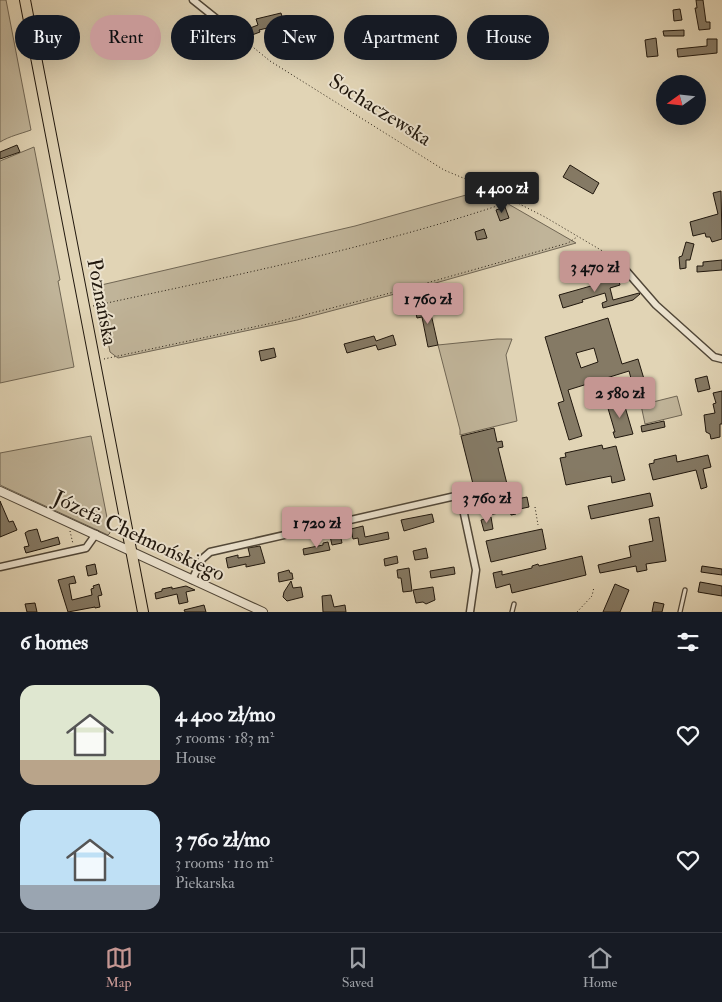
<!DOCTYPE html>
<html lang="en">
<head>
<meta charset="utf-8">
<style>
	:root { --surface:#171b24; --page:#242831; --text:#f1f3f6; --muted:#9ea1a6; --line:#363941; --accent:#c59692 }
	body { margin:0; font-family:"IM FELL Double Pica",serif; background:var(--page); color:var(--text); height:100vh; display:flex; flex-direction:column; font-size:19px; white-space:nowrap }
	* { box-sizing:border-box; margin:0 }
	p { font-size:16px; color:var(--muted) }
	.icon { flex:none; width:28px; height:28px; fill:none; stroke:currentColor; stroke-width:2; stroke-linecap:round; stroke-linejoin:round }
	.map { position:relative; height:612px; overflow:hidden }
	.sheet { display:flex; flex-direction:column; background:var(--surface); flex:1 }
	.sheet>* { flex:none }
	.top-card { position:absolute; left:15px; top:15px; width:692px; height:45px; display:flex; gap:10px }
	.needle { width:32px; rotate:255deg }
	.fabs { position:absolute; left:656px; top:75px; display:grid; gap:10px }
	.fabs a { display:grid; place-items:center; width:50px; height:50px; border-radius:50%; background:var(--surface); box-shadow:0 5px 20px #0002; font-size:25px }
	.price { position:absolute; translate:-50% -42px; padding:0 11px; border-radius:5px; background:var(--accent); color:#111; font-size:16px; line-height:32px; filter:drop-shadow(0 1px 2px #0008) }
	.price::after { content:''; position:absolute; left:50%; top:30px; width:15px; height:11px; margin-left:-8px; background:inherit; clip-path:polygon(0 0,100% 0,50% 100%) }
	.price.active { background:#222; color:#fff }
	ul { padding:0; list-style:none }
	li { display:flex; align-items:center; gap:15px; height:125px; padding:0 20px }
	li span { display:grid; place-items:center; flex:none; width:140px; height:100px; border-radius:15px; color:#555 }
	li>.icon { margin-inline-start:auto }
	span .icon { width:60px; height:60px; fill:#fffc; stroke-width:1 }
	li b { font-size:21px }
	h2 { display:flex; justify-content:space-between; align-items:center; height:60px; padding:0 20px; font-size:21px }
	.pill { padding:0 18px; border-radius:22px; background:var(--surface); box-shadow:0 5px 20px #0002; font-size:18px; line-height:45px }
	.pill.active { background:var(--accent); color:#111 }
	.tabs { display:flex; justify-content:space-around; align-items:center; height:70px; border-top:1px solid var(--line); background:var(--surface); font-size:14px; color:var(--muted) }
	.tabs a { display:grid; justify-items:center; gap:2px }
	.tabs .active { color:var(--accent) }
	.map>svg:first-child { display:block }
	.green { fill:#c0b499; stroke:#706654 }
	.building { fill:#857a65; stroke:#21180e; fill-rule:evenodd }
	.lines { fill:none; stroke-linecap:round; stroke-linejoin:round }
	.service-casing { stroke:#514738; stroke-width:5.5 }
	.minor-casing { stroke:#514738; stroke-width:9 }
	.tertiary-casing { stroke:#514738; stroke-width:10 }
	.primary-casing { stroke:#21180e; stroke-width:12 }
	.path { stroke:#21180e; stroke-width:1; stroke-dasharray:1 2.5; stroke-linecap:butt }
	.service { stroke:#ece3cf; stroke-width:3 }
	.minor { stroke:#ece3cf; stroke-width:6 }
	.tertiary { stroke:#ece3cf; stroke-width:8 }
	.primary { stroke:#e1d4b5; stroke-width:10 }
	.labels { text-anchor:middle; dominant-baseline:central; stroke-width:4; stroke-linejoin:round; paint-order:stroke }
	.street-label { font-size:21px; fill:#21180e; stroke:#ece3cf }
</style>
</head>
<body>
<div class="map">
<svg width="722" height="612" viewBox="0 0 722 612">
	<rect width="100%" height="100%" fill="#e1d4b5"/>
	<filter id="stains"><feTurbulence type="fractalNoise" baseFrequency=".004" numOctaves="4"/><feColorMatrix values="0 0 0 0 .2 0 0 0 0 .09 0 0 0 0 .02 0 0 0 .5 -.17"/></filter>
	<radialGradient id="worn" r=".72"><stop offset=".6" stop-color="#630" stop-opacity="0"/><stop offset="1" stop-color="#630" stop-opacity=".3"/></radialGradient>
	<g class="green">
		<path d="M0,0H6L31,130C20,134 10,136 0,142Z"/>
		<polygon points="34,147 60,280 58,281 74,367 0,383 0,161"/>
		<polygon points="484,190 576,243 425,286 297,320 118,358 110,352 97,286 355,226"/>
		<polygon points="497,339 512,339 506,355 517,421 460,435 460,430 438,345"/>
		<polygon points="677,396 682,415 645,424 641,405"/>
		<polygon points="91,436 110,533 108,535 0,485 0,453"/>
	</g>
	<g class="building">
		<polygon points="696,0 703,0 706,22 710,22 710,29 699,30 695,8 697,8"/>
		<polygon points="680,9 682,20 674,21 673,10"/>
		<polygon points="281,13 284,24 259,30 260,32 252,35 250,28 258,25 256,19"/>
		<polygon points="684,30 684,36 664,36 663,31"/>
		<polygon points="656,38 658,56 647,57 645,40"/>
		<polygon points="707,39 717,39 717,53 678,57 677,49 707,46"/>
		<polygon points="17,145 20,152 0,159 0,152"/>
		<polygon points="570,165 599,183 593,194 563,177"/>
		<polygon points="721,191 722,239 712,242 710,237 706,237 705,233 693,236 690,222 718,214 713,193"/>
		<polygon points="505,207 509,218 500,221 496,210"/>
		<polygon points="484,229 487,238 477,240 475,232"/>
		<polygon points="686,242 694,244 690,260 686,260 686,268 680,269 679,257 682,256"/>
		<polygon points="722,260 722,270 697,272 697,266 703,266 703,262"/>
		<polygon points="599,269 603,282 618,278 620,285 610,288 613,300 639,293 640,294 633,300 603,308 602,303 607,301 605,293 582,300 583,302 563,308 559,295 598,284 594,271"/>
		<polygon points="429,305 438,345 428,347 422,317 417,318 415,309"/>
		<path d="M608,318L622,364L638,359L644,379L632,382L629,371L568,390L582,436L569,440L558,403L564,401L545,337ZM594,348L598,362L581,368L576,353Z"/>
		<polygon points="393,335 396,345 378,350 376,345 347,353 344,344 374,336 376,341"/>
		<polygon points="274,348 276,357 261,361 259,351"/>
		<polygon points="707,376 710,389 698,392 695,379"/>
		<polygon points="722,391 722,424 720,424 720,437 711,439 710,434 706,432 704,415 715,413 713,404 716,403 713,393"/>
		<polygon points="623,400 633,434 615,438 613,432 615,432 607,405"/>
		<polygon points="664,421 665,427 642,432 641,426"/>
		<polygon points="494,428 497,442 502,441 503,447 498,448 507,484 475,492 461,436"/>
		<polygon points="602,445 603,449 616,446 625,480 612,483 611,476 566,485 560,458 566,457 565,453"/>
		<polygon points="676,455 677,462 708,455 711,467 703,469 707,487 701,489 696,470 653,480 649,464 654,463 654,460"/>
		<polygon points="650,493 653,506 591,519 588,506"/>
		<polygon points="527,497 529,507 515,510 516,514 511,515 510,511 488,515 486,505"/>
		<polygon points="0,501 9,522 13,521 17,530 0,537"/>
		<polygon points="432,514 434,522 404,531 401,520"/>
		<polygon points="491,517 493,529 484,531 481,520"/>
		<polygon points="659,517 666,561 646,564 647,570 637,572 636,566 600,573 598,565 631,557 629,546 653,541 649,519"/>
		<polygon points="363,526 365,537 388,532 389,539 359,545 358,538 353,539 351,529"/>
		<polygon points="37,529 41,542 58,537 60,544 26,553 24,547 29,546 25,533 28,531"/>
		<polygon points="542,529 546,549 491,562 486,541"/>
		<polygon points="340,534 342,543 332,545 330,536"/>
		<polygon points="328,542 330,550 304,555 303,549 323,545 323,543"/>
		<polygon points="260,546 265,563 246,567 246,564 228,568 226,558 238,555 238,558 250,556 248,548"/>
		<polygon points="426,548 428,558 415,560 413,551"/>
		<polygon points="397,556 398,563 385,566 384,559"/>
		<polygon points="582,556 586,575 512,593 510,584 496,588 493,573 502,571 502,575 532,568 532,566 538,564 539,566"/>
		<polygon points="95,564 97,574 88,576 86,566"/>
		<polygon points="702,566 722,569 722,575 701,572"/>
		<polygon points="454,567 455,574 431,578 430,571"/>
		<polygon points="409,568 412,591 403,592 401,578 398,578 397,570"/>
		<polygon points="289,570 290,573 292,573 293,579 279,582 278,573"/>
		<polygon points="74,576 76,583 69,584 72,600 92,595 91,589 94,588 93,586 99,584 102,595 98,596 100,607 95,608 95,607 68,612 58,580"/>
		<polygon points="291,581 293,588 301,587 303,597 287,601 283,597 284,592"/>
		<polygon points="700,582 722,586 722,596 698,592"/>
		<polygon points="615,584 629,590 620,612 603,612"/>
		<polygon points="186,586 195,590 186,592 188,602 179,604 177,594 156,599 155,593 162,591 162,589 172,587 172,589"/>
		<polygon points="433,587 435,600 426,604 423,602 416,603 413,590"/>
		<polygon points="331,595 334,607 345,605 346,612 323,612 322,596"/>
		<polygon points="654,602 664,604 662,612 652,612"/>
		<polygon points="35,603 37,612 27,612 25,604"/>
		<polygon points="204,605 206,612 185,612 184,610"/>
	</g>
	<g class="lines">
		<defs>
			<g id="service">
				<polyline points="512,612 514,604"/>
				<polyline points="680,612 685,590"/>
			</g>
			<g id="minor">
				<polyline points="193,0 238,36"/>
				<polyline points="616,259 656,305 714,357 722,359"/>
				<polyline points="0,567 86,548 96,534"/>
				<polyline points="192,580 202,559 210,552 460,495 476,570 470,612"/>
			</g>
			<polyline id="tertiary" points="0,491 263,612"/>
			<polyline id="primary" points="25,0 143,612"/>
		</defs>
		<use href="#service" class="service-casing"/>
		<use href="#minor" class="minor-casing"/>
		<use href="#tertiary" class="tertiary-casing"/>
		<use href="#primary" class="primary-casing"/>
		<g class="path">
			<polyline points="243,39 270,61 444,170 492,190 545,217 611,256"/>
			<path d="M93,306C232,276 372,248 506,203L509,199"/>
			<polyline points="104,359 277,322 402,290 568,243 577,237"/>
			<polyline points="535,507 538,525"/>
			<polyline points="70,531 73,544"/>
			<polyline points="577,612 592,596 594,587"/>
		</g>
		<use href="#service" class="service"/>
		<use href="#minor" class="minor"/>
		<use href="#tertiary" class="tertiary"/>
		<use href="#primary" class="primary"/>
	</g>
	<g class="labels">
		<g class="street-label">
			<text transform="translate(380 110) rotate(32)">Sochaczewska</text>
			<text transform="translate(102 302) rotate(79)">Poznańska</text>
			<text transform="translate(139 536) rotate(25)">Józefa Chełmońskiego</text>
		</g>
	</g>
	<rect width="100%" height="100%" filter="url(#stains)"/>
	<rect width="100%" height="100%" fill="url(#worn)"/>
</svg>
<div class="fabs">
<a><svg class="needle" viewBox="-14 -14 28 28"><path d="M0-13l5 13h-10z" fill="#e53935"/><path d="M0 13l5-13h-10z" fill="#9ea1a6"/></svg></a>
</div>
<b class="price active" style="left:502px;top:214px">4 400 zł</b>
<b class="price" style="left:595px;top:293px">3 470 zł</b>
<b class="price" style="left:428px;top:325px">1 760 zł</b>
<b class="price" style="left:620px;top:419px">2 580 zł</b>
<b class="price" style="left:487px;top:524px">3 760 zł</b>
<b class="price" style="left:317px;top:549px">1 720 zł</b>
<div class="top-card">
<a class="pill">Buy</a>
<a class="pill active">Rent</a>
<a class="pill">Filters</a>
<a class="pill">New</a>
<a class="pill">Apartment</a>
<a class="pill">House</a>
</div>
</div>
<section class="sheet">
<h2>6 homes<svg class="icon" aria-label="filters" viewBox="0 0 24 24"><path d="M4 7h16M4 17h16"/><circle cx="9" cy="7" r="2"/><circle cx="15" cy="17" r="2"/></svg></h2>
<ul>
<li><span style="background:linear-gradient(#dfe7d0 75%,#b9a48a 0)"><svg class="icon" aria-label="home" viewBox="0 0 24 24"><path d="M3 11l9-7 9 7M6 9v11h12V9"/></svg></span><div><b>4 400 zł/mo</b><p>5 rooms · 183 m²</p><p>House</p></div><svg class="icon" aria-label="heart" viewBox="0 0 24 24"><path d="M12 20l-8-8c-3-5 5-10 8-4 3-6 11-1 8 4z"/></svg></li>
<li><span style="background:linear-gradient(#bfe0f5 75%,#9aa5b1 0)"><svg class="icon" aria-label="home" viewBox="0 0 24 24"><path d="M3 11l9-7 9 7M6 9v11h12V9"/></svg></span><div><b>3 760 zł/mo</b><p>3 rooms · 110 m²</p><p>Piekarska</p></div><svg class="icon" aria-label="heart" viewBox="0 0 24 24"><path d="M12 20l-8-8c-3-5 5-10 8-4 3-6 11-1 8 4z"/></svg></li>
</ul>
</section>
<nav class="tabs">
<a class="active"><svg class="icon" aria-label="map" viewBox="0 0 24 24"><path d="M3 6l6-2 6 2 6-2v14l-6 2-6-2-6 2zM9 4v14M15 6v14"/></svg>Map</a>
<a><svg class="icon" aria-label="saved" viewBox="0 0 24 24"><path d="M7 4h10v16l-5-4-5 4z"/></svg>Saved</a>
<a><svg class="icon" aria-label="home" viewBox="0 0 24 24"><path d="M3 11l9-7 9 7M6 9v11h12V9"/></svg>Home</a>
</nav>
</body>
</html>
